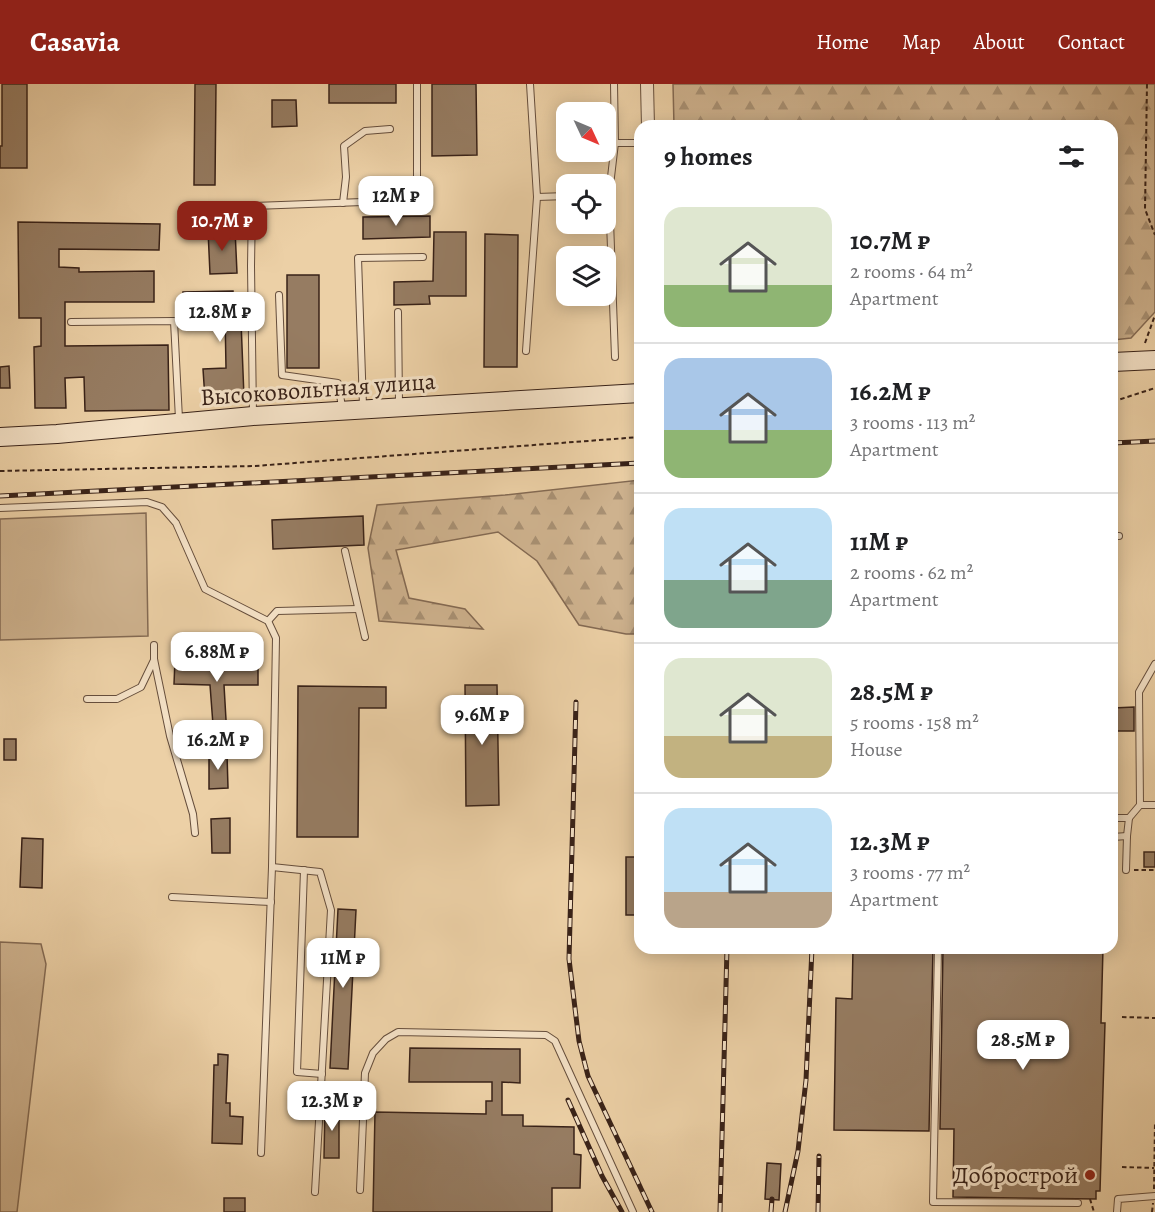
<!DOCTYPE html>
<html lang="en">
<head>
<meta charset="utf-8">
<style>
	:root { --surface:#fff; --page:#f6f6f6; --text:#202124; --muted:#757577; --line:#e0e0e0; --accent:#8f2418 }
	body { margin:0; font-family:Alegreya,serif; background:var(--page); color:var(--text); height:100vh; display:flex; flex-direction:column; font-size:22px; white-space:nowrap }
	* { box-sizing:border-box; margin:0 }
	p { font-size:20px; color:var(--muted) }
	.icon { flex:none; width:33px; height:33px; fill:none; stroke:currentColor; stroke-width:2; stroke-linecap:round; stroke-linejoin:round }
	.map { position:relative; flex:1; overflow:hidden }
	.side { position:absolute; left:634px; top:36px; width:484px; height:834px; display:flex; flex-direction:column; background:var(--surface); border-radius:18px; box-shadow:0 3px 15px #0003 }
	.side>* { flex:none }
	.needle { width:39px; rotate:134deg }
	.tools { position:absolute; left:556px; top:18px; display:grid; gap:12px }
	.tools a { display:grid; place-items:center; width:60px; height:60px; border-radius:12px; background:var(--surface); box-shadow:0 3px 15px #0003; font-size:30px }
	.price { position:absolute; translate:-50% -51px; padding:0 14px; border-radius:12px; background:#fff; color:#222; font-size:20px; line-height:39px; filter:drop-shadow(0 2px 3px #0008) }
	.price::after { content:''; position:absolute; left:50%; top:36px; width:18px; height:14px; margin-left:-9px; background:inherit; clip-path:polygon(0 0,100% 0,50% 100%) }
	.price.on { background:var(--accent); color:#fff }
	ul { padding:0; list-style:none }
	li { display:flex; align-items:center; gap:18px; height:150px; padding:0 30px }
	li+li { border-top:2px solid var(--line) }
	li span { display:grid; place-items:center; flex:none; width:168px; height:120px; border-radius:18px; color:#555 }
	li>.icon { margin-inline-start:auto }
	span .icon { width:72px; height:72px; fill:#fffc; stroke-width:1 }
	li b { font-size:26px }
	h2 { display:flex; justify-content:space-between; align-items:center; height:72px; padding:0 30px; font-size:26px }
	header { display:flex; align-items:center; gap:36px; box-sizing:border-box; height:84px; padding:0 30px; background:var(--accent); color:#fff }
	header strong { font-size:28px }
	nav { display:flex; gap:33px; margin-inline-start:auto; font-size:21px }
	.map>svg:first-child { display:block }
	.forest { fill:url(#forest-firs); stroke:#846a53; stroke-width:1.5 }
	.garden { fill:#ceb28e; stroke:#846a53; stroke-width:1.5 }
	.building { fill:#967c62; stroke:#392218; stroke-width:1.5 }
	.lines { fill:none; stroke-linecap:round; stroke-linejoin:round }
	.service-casing { stroke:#664e3c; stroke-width:8 }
	.minor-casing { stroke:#664e3c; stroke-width:14 }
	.secondary-casing { stroke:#392218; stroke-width:20 }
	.path { stroke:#392218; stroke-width:2; stroke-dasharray:4.5 3; stroke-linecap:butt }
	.service { stroke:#f3e0c5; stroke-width:6 }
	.minor { stroke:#f3e0c5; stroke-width:12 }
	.secondary { stroke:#f3e0c5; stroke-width:18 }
	.rail-casing { stroke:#392218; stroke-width:5 }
	.rail { stroke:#f3e0c5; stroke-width:3; stroke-dasharray:9; stroke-linecap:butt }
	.poi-dot { fill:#8f2418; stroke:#f3e0c5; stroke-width:2 }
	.labels { text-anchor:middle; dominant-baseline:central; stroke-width:6; stroke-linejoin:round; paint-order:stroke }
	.street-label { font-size:24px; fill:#392218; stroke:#f3e0c5 }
	.poi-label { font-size:24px; fill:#392218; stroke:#f3e0c5; text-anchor:end }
</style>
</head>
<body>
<header>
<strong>Casavia</strong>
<nav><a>Home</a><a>Map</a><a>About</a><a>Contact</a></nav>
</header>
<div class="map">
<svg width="1155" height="1128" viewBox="0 0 1155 1128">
	<defs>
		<pattern id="forest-firs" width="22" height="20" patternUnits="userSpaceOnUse" patternTransform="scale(1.5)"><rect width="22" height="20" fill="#ceb28e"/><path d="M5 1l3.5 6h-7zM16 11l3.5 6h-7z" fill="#a89073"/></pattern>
	</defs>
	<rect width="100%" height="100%" fill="#ecd0a6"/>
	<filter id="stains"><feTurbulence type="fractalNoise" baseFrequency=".00333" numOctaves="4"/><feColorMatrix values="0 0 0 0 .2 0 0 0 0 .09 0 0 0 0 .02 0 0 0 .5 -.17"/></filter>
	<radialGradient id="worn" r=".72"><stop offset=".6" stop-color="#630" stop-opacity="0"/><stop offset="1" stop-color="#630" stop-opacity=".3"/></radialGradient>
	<g class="forest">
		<polygon points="673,0 1155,0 1155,228 1131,254 1113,256 1113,42 674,42"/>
		<polygon points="640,396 640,550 626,550 579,541 537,477 498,448 396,466 409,514 465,525 483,545 379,537 368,464 377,421 505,411"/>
	</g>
	<g class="garden">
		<polygon points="146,429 148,552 0,556 0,435"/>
		<polygon points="0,858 41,860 46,880 17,1128 0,1128"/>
	</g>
	<g class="building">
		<polygon points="2,0 27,0 27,84 0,84 0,62 2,62"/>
		<polygon points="195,0 216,0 215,101 194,101"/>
		<rect x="329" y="0" width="67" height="19"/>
		<polygon points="432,0 476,0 477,71 432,72"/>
		<polygon points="272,16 296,16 297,42 272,43"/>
		<polygon points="430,132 430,153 363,155 363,133"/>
		<polygon points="18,138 160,140 159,166 59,165 59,183 79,184 79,188 154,187 154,218 65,218 65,262 168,261 169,326 85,327 84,293 65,294 66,324 35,324 34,263 41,262 41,234 19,234"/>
		<polygon points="235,145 237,189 210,190 208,146"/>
		<polygon points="434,148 466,148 466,212 429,212 430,220 394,221 394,198 433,197"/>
		<polygon points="485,150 518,151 517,283 484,283"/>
		<rect x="287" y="191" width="32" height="93"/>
		<polygon points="233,207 234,237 241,237 244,313 205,315 203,285 226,284 225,230 183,232 183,208"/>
		<polygon points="9,282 10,304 0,304 0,283"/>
		<polygon points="363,432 364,461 273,465 272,436"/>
		<polygon points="175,576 258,577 258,601 224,601 227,653 214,654 210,601 174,600"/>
		<polygon points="465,601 497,601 499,721 466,722"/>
		<polygon points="298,602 386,603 386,624 359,624 358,753 297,753"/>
		<polygon points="1134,623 1134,647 1113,647 1113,624"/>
		<rect x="4" y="655" width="12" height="21"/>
		<polygon points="209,670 227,670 228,704 209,705"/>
		<polygon points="230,734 230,769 212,769 211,735"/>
		<polygon points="22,754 43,755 42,804 20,803"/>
		<rect x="1144" y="768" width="11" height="15"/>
		<polygon points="626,773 640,773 640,822 638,822 638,831 626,831"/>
		<polygon points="338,825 356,826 348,985 330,984"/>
		<polygon points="853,864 933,864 929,1047 834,1046 836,914 852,915"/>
		<polygon points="943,864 1103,864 1101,939 1105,939 1100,1107 1096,1107 1096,1115 953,1113 954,1045 940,1045"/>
		<polygon points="410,964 520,965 520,999 502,998 502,1031 523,1031 523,1042 574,1043 574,1070 581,1071 580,1104 552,1104 552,1128 373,1128 375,1028 486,1030 486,1017 492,1017 492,998 409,998"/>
		<polygon points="218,970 228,971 226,1019 230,1019 230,1032 243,1033 242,1060 212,1059 214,981 218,981"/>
		<polygon points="325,1022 339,1022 339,1074 324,1074"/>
		<polygon points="767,1079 781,1080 779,1116 765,1115"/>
		<rect x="224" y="1114" width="21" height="14"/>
	</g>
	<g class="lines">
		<defs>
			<g id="service">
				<polyline points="530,0 537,113 567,112"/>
				<polyline points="614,0 615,59"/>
				<polyline points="343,119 346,93 344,62 365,47 390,45"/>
				<polyline points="279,211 282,291 338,299 342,323"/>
				<polyline points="398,228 399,320"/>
				<polyline points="71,238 174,237 179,335"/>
				<polyline points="526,267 537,113"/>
				<polyline points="615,273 609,110 615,59 640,59"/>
				<polyline points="363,322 358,174 423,173"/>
				<polyline points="253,331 251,182 252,122 417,116 417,0"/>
				<polyline points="0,424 147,418 162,423 176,439 205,505 268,537 276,554 272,783 261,1069"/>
				<polyline points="1113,452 1119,452"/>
				<polyline points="345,467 365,553"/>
				<polyline points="268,537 277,527 358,525"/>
				<polyline points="154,561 154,575 170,652 193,730 195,749"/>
				<polyline points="87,615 117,615 141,603 154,576"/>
				<polyline points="1140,721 1139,608 1155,580"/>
				<polyline points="1113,734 1129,734 1140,721 1155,721"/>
				<polyline points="1113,753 1127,752"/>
				<polyline points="272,783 320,788 331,826 315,1108"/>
				<polyline points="304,786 297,988 322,990"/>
				<polyline points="1126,786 1127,752 1129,734"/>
				<polyline points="172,813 271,818"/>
				<polyline points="938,864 933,1118 1078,1119"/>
				<polyline points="360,1106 365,989 373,969 386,955 398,948 546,951 555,957 633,1128"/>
				<polyline points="1117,1128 1118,1115 1155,1112"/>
			</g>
			<polyline id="minor" points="647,0 648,42"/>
			<g id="secondary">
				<polyline points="1113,278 1155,276"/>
				<polyline points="0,353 57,350 253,332 640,309"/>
			</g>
		</defs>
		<use href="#service" class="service-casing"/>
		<use href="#minor" class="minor-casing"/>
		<use href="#secondary" class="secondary-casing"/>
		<g class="path">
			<polyline points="1147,0 1145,125 1155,151"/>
			<polyline points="1145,259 1155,231"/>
			<polyline points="1113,317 1118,316 1155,304"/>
			<polyline points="0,387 255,382 640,353"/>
			<polyline points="1134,786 1155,786"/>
			<polyline points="1122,933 1155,934"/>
			<polyline points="1122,1083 1154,1084"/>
			<polyline points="1154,1105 1155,1038"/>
			<polyline points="1090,1115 1094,1128"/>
			<polyline points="1152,1128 1153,1119"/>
		</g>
		<use href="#service" class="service"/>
		<use href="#minor" class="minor"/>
		<use href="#secondary" class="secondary"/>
		<defs>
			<g id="rail">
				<polyline points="1113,359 1155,357"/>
				<polyline points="0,412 640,379"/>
				<polyline points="576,618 569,875 579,957 588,992 652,1128"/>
				<polyline points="568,1016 602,1092 622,1128"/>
				<polyline points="720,1128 727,864"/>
				<polyline points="771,1128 772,1115"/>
				<polyline points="785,1128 798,1067 806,996 812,864"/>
				<polyline points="818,1128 819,1072"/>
			</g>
		</defs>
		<use href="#rail" class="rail-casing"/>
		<use href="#rail" class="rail"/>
	</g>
	<circle class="poi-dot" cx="1090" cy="1091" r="6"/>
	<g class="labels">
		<g class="street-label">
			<text transform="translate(318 305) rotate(-4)">Высоковольтная улица</text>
		</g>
		<g class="poi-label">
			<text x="1078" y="1091">Добрострой</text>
		</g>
	</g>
	<rect width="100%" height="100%" filter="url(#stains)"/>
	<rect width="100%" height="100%" fill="url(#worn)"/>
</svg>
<div class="tools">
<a><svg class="needle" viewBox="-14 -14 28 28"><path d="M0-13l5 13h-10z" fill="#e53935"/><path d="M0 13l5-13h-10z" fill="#757577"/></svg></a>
<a><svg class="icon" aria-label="locate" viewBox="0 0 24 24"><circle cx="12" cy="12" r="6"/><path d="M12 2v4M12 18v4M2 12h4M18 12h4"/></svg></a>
<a><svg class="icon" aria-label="layers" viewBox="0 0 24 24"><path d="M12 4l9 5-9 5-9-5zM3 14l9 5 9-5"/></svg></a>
</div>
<b class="price" style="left:396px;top:143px">12M ₽</b>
<b class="price on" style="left:222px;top:168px">10.7M ₽</b>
<b class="price" style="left:220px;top:259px">12.8M ₽</b>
<b class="price" style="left:217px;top:599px">6.88M ₽</b>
<b class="price" style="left:482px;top:662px">9.6M ₽</b>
<b class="price" style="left:218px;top:687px">16.2M ₽</b>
<b class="price" style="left:343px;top:905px">11M ₽</b>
<b class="price" style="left:1023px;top:987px">28.5M ₽</b>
<b class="price" style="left:332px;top:1048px">12.3M ₽</b>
<section class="side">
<h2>9 homes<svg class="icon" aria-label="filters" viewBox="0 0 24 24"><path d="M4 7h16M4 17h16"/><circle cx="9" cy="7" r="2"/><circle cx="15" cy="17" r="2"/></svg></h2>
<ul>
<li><span style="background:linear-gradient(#dfe7d0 65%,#8fb573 0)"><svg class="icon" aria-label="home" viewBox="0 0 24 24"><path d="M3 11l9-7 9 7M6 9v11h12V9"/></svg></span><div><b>10.7M ₽</b><p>2 rooms · 64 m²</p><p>Apartment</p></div></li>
<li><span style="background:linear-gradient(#a9c7e8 60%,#8fb573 0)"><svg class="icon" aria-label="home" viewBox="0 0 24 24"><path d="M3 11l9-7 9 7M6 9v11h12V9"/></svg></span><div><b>16.2M ₽</b><p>3 rooms · 113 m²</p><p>Apartment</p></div></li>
<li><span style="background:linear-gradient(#bfe0f5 60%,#7fa58c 0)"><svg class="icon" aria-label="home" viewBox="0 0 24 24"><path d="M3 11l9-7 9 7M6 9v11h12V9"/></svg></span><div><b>11M ₽</b><p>2 rooms · 62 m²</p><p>Apartment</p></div></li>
<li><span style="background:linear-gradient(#dfe7d0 65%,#c2b280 0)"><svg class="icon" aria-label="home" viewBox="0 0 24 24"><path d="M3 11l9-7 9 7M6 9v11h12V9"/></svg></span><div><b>28.5M ₽</b><p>5 rooms · 158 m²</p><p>House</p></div></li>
<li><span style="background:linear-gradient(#bfe0f5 70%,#b9a48a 0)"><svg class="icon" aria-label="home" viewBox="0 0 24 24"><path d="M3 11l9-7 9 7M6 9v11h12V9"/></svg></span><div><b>12.3M ₽</b><p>3 rooms · 77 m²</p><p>Apartment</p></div></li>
</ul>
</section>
</div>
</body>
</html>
